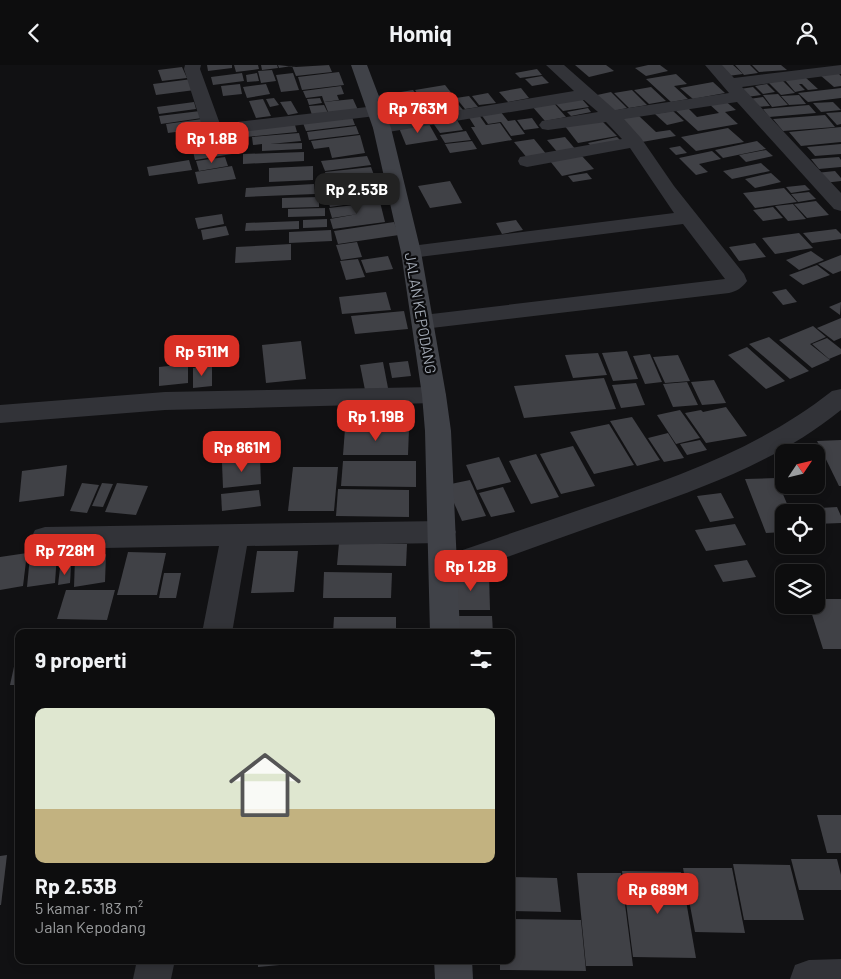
<!DOCTYPE html>
<html lang="id">
<head>
<meta charset="utf-8">
<style>
	:root { --surface:#0d0d0e; --page:#161617; --text:#f1f3f6; --muted:#9a9c9e; --line:#2d2d2e; --accent:#d93025 }
	body { margin:0; font-family:Barlow,sans-serif; background:var(--page); color:var(--text); height:100vh; display:flex; flex-direction:column; font-size:19px; white-space:nowrap }
	* { box-sizing:border-box; margin:0 }
	p { font-size:16px; color:var(--muted) }
	.icon { flex:none; width:28px; height:28px; fill:none; stroke:currentColor; stroke-width:2; stroke-linecap:round; stroke-linejoin:round }
	.map { position:relative; flex:1; overflow:hidden }
	.details { position:absolute; left:15px; top:564px; width:500px; height:335px; display:flex; flex-direction:column; background:var(--surface); border-radius:10px; box-shadow:0 2px 8px #0003,0 0 0 1px var(--line) }
	.details>* { flex:none }
	.needle { width:32px; rotate:55deg }
	.controls { position:absolute; left:775px; top:379px; display:grid; gap:10px }
	.controls a { display:grid; place-items:center; width:50px; height:50px; border-radius:10px; background:var(--surface); box-shadow:0 2px 8px #0003,0 0 0 1px var(--line); font-size:25px }
	.price { position:absolute; translate:-50% -42px; padding:0 11px; border-radius:10px; background:var(--accent); color:#fff; font-size:16px; line-height:32px; filter:drop-shadow(0 1px 2px #0008) }
	.price::after { content:''; position:absolute; left:50%; top:30px; width:15px; height:11px; margin-left:-8px; background:inherit; clip-path:polygon(0 0,100% 0,50% 100%) }
	.price.current { background:#222; color:#fff }
	ul { padding:0; list-style:none }
	li { display:grid; align-content:center; gap:10px; height:265px; padding:0 20px }
	li+li { border-top:1px solid var(--line) }
	li span { display:grid; place-items:center; height:155px; border-radius:10px; color:#555 }
	li>.icon { margin-inline-start:auto }
	span .icon { width:90px; height:90px; fill:#fffc; stroke-width:1 }
	li b { font-size:21px }
	h2 { display:flex; justify-content:space-between; align-items:center; height:60px; padding:0 20px; font-size:21px }
	header { display:flex; justify-content:space-between; align-items:center; height:65px; padding:0 20px; background:var(--surface); font-size:22px; font-weight:700 }
	.map>svg:first-child { display:block }
	.building { fill:#404146 }
	.lines { fill:none; stroke-linecap:round; stroke-linejoin:round }
	.street { fill:#323338; fill-rule:evenodd }
	.secondary { fill:#404248; fill-rule:evenodd }
	.labels { text-anchor:middle; dominant-baseline:central; stroke-width:4.5; stroke-linejoin:round; paint-order:stroke }
	.street-label { font-size:15px; fill:#a2a9b4; stroke:#0c0c0e }
</style>
</head>
<body>
<header><svg class="icon" aria-label="back" viewBox="0 0 24 24"><path d="M15 5l-7 7 7 7"/></svg>Homiq<svg class="icon" aria-label="person" viewBox="0 0 24 24"><circle cx="12" cy="8" r="4"/><path d="M4 21q1-7 8-7t8 7"/></svg></header>
<div class="map">
<svg width="841" height="914" viewBox="0 0 841 914">
	<rect width="100%" height="100%" fill="#111113"/>
	<g class="building">
		<polygon points="207,0 232,0 232,3 208,6"/>
		<polygon points="234,0 258,0 259,4 236,7"/>
		<polygon points="261,0 277,0 278,3 262,5"/>
		<polygon points="278,0 296,2 329,0 332,7 296,11 292,1 279,3"/>
		<polygon points="575,0 606,0 614,6 589,12"/>
		<polygon points="648,0 660,0 668,6 646,11 635,3"/>
		<polygon points="717,0 733,0 743,9 728,11"/>
		<polygon points="735,0 750,0 758,8 744,10"/>
		<polygon points="752,0 781,0 787,5 759,7"/>
		<polygon points="182,2 187,13 162,16 158,5"/>
		<polygon points="537,4 542,10 520,13 515,8"/>
		<polygon points="272,5 276,16 261,18 258,6"/>
		<polygon points="339,7 344,20 302,25 298,12"/>
		<polygon points="837,7 841,11 841,21 834,22 820,10"/>
		<polygon points="242,8 244,16 213,20 211,12"/>
		<polygon points="257,8 259,16 247,17 246,10"/>
		<polygon points="293,8 299,25 281,27 276,10"/>
		<polygon points="676,9 687,19 674,21 688,34 671,37 646,14"/>
		<polygon points="542,11 549,18 532,21 525,14"/>
		<polygon points="805,12 818,24 808,25 802,19 799,19 805,25 795,27 784,14"/>
		<polygon points="192,14 195,25 156,30 153,19"/>
		<polygon points="782,15 795,28 781,30 768,17"/>
		<polygon points="713,17 725,28 693,34 680,23"/>
		<polygon points="240,19 242,29 223,31 221,21"/>
		<polygon points="266,19 270,29 247,33 243,22"/>
		<polygon points="767,19 775,27 763,29 755,21"/>
		<polygon points="445,20 453,30 422,35 415,25"/>
		<polygon points="341,21 344,29 337,30 339,35 324,37 322,31 306,33 303,26"/>
		<polygon points="651,22 666,36 649,39 634,25"/>
		<polygon points="753,22 761,30 747,32 740,24"/>
		<polygon points="521,23 529,33 508,37 499,27"/>
		<polygon points="841,23 841,33 808,37 798,28"/>
		<polygon points="413,25 421,36 385,42 377,31"/>
		<polygon points="632,25 647,40 629,43 614,28"/>
		<polygon points="611,27 627,43 613,46 597,30"/>
		<polygon points="488,28 496,38 479,40 472,31"/>
		<polygon points="778,29 788,40 772,42 763,30"/>
		<polygon points="799,30 806,39 789,40 781,31"/>
		<polygon points="469,31 478,42 465,44 456,33"/>
		<polygon points="580,32 589,42 563,46 554,37"/>
		<polygon points="763,32 770,41 756,42 749,34"/>
		<polygon points="274,33 279,40 270,42 266,34"/>
		<polygon points="320,33 322,38 309,40 307,34"/>
		<polygon points="453,33 463,45 432,51 422,38"/>
		<polygon points="263,34 271,51 256,53 249,36"/>
		<polygon points="353,34 358,45 329,49 324,37"/>
		<polygon points="724,35 736,45 725,47 738,59 698,66 675,45 687,42 697,52 719,48 708,38"/>
		<polygon points="291,36 298,48 288,50 280,37"/>
		<polygon points="552,36 566,52 545,56 531,40"/>
		<polygon points="194,37 196,44 159,49 157,42"/>
		<polygon points="833,37 841,45 821,47 813,38"/>
		<polygon points="419,39 427,49 386,56 379,46"/>
		<polygon points="324,40 328,48 312,50 309,41"/>
		<polygon points="809,40 816,48 769,52 763,44"/>
		<polygon points="588,43 591,47 571,51 567,47"/>
		<polygon points="200,46 202,53 161,59 159,51"/>
		<polygon points="500,46 508,56 515,55 525,69 511,71 501,57 488,59 480,48"/>
		<polygon points="673,46 684,56 667,60 655,49"/>
		<polygon points="841,47 841,59 837,60 826,48"/>
		<polygon points="479,50 486,60 500,58 512,75 482,80 471,62 475,62 468,51"/>
		<polygon points="825,50 835,62 783,66 773,54"/>
		<polygon points="639,51 656,67 670,65 676,71 642,77 619,54"/>
		<polygon points="352,52 355,60 306,66 303,58"/>
		<polygon points="532,53 539,63 524,65 517,55"/>
		<polygon points="599,53 617,71 578,78 564,60"/>
		<polygon points="202,54 204,63 168,68 166,59"/>
		<polygon points="457,55 463,65 440,68 433,58"/>
		<polygon points="429,59 438,75 406,80 399,63"/>
		<polygon points="295,60 297,67 246,72 245,65"/>
		<polygon points="356,61 359,69 309,75 307,67"/>
		<polygon points="841,62 841,77 801,81 789,67"/>
		<polygon points="209,63 211,68 180,73 179,67"/>
		<polygon points="728,63 744,77 696,86 681,72"/>
		<polygon points="466,66 471,75 445,78 440,70"/>
		<polygon points="299,68 301,76 270,79 302,78 302,84 262,86 262,79 253,80 252,72"/>
		<polygon points="219,69 222,80 182,86 180,75"/>
		<polygon points="360,70 365,88 332,93 329,82 314,84 311,76"/>
		<polygon points="565,72 577,86 559,89 547,75"/>
		<polygon points="617,72 623,78 594,84 588,78"/>
		<polygon points="534,74 547,90 528,94 514,77"/>
		<polygon points="472,76 477,84 450,88 445,79"/>
		<polygon points="757,76 766,84 723,93 715,85"/>
		<polygon points="841,79 841,89 815,91 807,82"/>
		<polygon points="230,80 232,89 195,95 193,86"/>
		<polygon points="680,81 687,88 676,90 669,83"/>
		<polygon points="766,85 773,91 746,97 739,90"/>
		<polygon points="712,86 721,94 699,99 708,107 696,110 679,93"/>
		<polygon points="304,87 304,96 243,99 243,89"/>
		<polygon points="581,90 594,104 562,111 550,96"/>
		<polygon points="367,91 371,100 325,106 321,96"/>
		<polygon points="225,92 228,101 199,106 196,96"/>
		<polygon points="839,92 841,95 841,102 819,104 811,94"/>
		<polygon points="189,95 192,105 149,111 147,102"/>
		<polygon points="761,98 770,106 732,114 723,106"/>
		<polygon points="232,101 236,114 198,119 195,107"/>
		<polygon points="313,101 313,115 269,117 269,103"/>
		<polygon points="371,102 374,110 328,116 325,107"/>
		<polygon points="835,106 841,113 841,116 824,118 816,108"/>
		<polygon points="587,108 592,114 573,117 568,111"/>
		<polygon points="771,108 781,117 755,123 745,114"/>
		<polygon points="374,112 379,124 327,130 323,119"/>
		<polygon points="450,116 462,138 430,143 418,121"/>
		<polygon points="314,119 315,129 245,132 246,123"/>
		<polygon points="805,120 810,125 791,128 786,122"/>
		<polygon points="784,123 797,137 755,143 743,128"/>
		<polygon points="381,125 384,134 330,142 327,133"/>
		<polygon points="809,127 816,134 798,137 791,129"/>
		<polygon points="319,132 319,142 282,143 282,133"/>
		<polygon points="816,136 829,150 807,153 794,139"/>
		<polygon points="380,137 385,157 333,164 330,154 358,149 332,153 329,143"/>
		<polygon points="793,139 806,154 788,156 775,141"/>
		<polygon points="773,142 783,153 763,156 753,145"/>
		<polygon points="325,143 325,151 288,152 288,144"/>
		<polygon points="222,149 224,159 198,164 195,153"/>
		<polygon points="327,154 327,162 303,163 303,155"/>
		<polygon points="516,155 523,165 502,169 496,158"/>
		<polygon points="299,156 299,164 245,166 246,158"/>
		<polygon points="394,157 399,170 338,179 334,166"/>
		<polygon points="226,161 229,170 203,175 201,165"/>
		<polygon points="836,164 841,169 841,174 812,178 803,168"/>
		<polygon points="331,165 332,176 289,178 289,167"/>
		<polygon points="799,168 813,183 775,189 762,173"/>
		<polygon points="357,177 362,192 341,195 336,180"/>
		<polygon points="755,178 766,192 739,196 729,182"/>
		<polygon points="291,179 291,195 235,198 236,182"/>
		<polygon points="811,186 824,195 799,205 786,195"/>
		<polygon points="841,190 841,206 833,209 818,199"/>
		<polygon points="388,191 393,204 366,208 361,195"/>
		<polygon points="358,194 365,212 346,215 340,196"/>
		<polygon points="817,200 830,210 803,220 789,210"/>
		<polygon points="786,224 797,237 783,240 772,227"/>
		<polygon points="386,227 391,245 342,249 339,232"/>
		<polygon points="841,237 840,250 829,242"/>
		<polygon points="404,246 408,264 355,269 351,251"/>
		<polygon points="841,253 841,273 834,276 817,263"/>
		<polygon points="813,261 826,272 810,279 830,295 812,303 779,275"/>
		<polygon points="769,272 809,306 790,314 749,279"/>
		<polygon points="827,273 841,284 841,289 829,294 812,279"/>
		<polygon points="301,276 306,314 266,318 262,280"/>
		<polygon points="747,282 785,316 766,324 728,290"/>
		<polygon points="627,286 638,314 613,316 602,288"/>
		<polygon points="598,288 607,310 573,313 565,290"/>
		<polygon points="650,289 662,317 645,319 633,291"/>
		<polygon points="678,290 690,316 665,318 653,292"/>
		<polygon points="408,296 411,311 392,313 389,298"/>
		<polygon points="383,297 388,323 365,325 360,300"/>
		<polygon points="188,299 188,318 159,321 159,302"/>
		<polygon points="212,301 212,321 193,323 193,303"/>
		<polygon points="604,313 616,344 524,353 514,321"/>
		<polygon points="714,315 726,338 702,340 691,317"/>
		<polygon points="687,317 698,340 673,342 663,319"/>
		<polygon points="636,318 645,340 621,343 612,320"/>
		<polygon points="726,342 747,371 706,378 685,348 701,345 703,347"/>
		<polygon points="680,345 700,373 676,379 657,350"/>
		<polygon points="632,352 660,395 637,401 610,356"/>
		<polygon points="609,359 634,400 594,409 570,367"/>
		<polygon points="345,364 409,364 408,390 343,390"/>
		<polygon points="668,368 684,393 664,397 648,373"/>
		<polygon points="260,370 262,391 231,394 230,374"/>
		<polygon points="700,375 707,385 687,390 680,379"/>
		<polygon points="841,375 841,421 839,421 817,376"/>
		<polygon points="573,381 595,421 561,429 540,389"/>
		<polygon points="536,389 559,432 531,439 509,396"/>
		<polygon points="499,392 511,417 477,425 466,400"/>
		<polygon points="260,394 261,419 223,423 222,398"/>
		<polygon points="343,396 416,396 416,422 341,421"/>
		<polygon points="67,400 64,431 19,437 22,406"/>
		<polygon points="293,402 338,402 334,446 288,446"/>
		<polygon points="776,413 791,448 784,448 784,467 766,468 745,414"/>
		<polygon points="470,415 486,451 462,456 446,420"/>
		<polygon points="82,418 99,420 87,448 70,446"/>
		<polygon points="102,418 113,419 103,442 92,441"/>
		<polygon points="117,418 148,421 136,450 105,447"/>
		<polygon points="503,422 515,447 491,452 479,428"/>
		<polygon points="338,424 409,425 409,452 336,451"/>
		<polygon points="259,425 261,441 222,446 221,429"/>
		<polygon points="721,428 734,453 710,457 697,431"/>
		<polygon points="837,442 841,451 841,458 816,459 816,448 804,448 803,444"/>
		<polygon points="735,459 746,480 706,486 695,465"/>
		<polygon points="339,478 407,479 406,501 337,500"/>
		<polygon points="257,486 298,486 294,527 251,528"/>
		<polygon points="128,487 166,488 157,530 117,530"/>
		<polygon points="27,488 23,521 0,525 0,492"/>
		<polygon points="57,488 55,518 27,522 30,491"/>
		<polygon points="106,489 105,517 74,522 75,493"/>
		<polygon points="747,495 756,512 723,517 714,500"/>
		<polygon points="71,501 70,518 58,520 60,503"/>
		<polygon points="324,507 392,508 391,533 323,533"/>
		<polygon points="164,508 181,508 176,533 159,533"/>
		<polygon points="453,509 489,509 490,545 453,545"/>
		<polygon points="66,525 115,525 107,555 57,554"/>
		<polygon points="816,534 841,534 841,584 823,584 809,540 816,540"/>
		<polygon points="455,551 492,551 493,568 455,568"/>
		<polygon points="334,552 396,552 396,568 333,568"/>
		<polygon points="15,597 19,597 19,620 10,620"/>
		<polygon points="817,750 841,750 841,788 827,788"/>
		<polygon points="7,790 1,840 0,840 0,791"/>
		<polygon points="791,794 837,794 841,810 841,825 799,825"/>
		<polygon points="733,799 790,800 804,855 744,855"/>
		<polygon points="683,803 732,803 745,868 695,867"/>
		<polygon points="622,806 681,807 696,893 633,892"/>
		<polygon points="577,808 621,808 633,901 586,901"/>
		<polygon points="511,812 557,813 561,847 511,846"/>
		<polygon points="511,854 581,855 586,906 500,905 500,895 511,895"/>
		<polygon points="258,895 301,895 301,898 258,902"/>
		<rect x="463" y="895" width="25" height="4"/>
	</g>
	<g class="lines">
		<g class="street">
			<polygon points="185,0 201,0 200,4 220,59 376,41 382,42 385,46 382,50 376,51 217,70 211,69 202,61 184,4"/>
			<path d="M546,0H564L615,45L729,28L705,0H722L734,13L841,0V9L742,22L841,128V146L834,144L737,37L624,54L641,73L674,121L744,209L747,216C742,223 737,226 729,228L423,264L415,262L412,257L415,252L423,250L725,214L683,159L411,193L404,191L401,187L404,183L411,181L674,148L630,83L527,102L520,100L518,96L520,92L622,74L606,57L548,65L542,64L539,60L542,56L548,55L598,47L584,35L382,68L376,67L373,63L376,59L574,26Z"/>
			<polygon points="434,322 443,324 446,330 443,336 434,338 165,345 0,358 0,340 165,327"/>
			<path d="M841,324V345C772,401 688,428 605,457C551,476 497,496 443,515L433,511L429,503L433,495C486,477 538,459 591,441C679,411 758,384 832,326Z"/>
			<polygon points="442,456 452,459 456,467 452,475 442,478 247,481 232,568 202,568 219,481 45,484 35,481 31,473 35,465 45,462"/>
			<polygon points="841,894 841,914 790,914 795,900 809,895"/>
			<polygon points="137,895 175,895 171,914 133,914"/>
		</g>
		<g class="secondary">
			<polygon points="351,0 367,0 391,63 421,187 446,330 451,366 460,568 430,568 425,366 422,330 401,187 373,63"/>
			<polygon points="434,895 472,895 473,914 435,914"/>
		</g>
	</g>
	<g class="labels">
		<g class="street-label">
			<text transform="translate(421 248) rotate(80)">JALAN KEPODANG</text>
		</g>
	</g>
</svg>
<div class="controls">
<a><svg class="needle" viewBox="-14 -14 28 28"><path d="M0-13l5 13h-10z" fill="#e53935"/><path d="M0 13l5-13h-10z" fill="#9a9c9e"/></svg></a>
<a><svg class="icon" aria-label="locate" viewBox="0 0 24 24"><circle cx="12" cy="12" r="6"/><path d="M12 2v4M12 18v4M2 12h4M18 12h4"/></svg></a>
<a><svg class="icon" aria-label="layers" viewBox="0 0 24 24"><path d="M12 4l9 5-9 5-9-5zM3 14l9 5 9-5"/></svg></a>
</div>
<b class="price" style="left:418px;top:69px">Rp 763M</b>
<b class="price" style="left:212px;top:99px">Rp 1.8B</b>
<b class="price current" style="left:357px;top:150px">Rp 2.53B</b>
<b class="price" style="left:202px;top:312px">Rp 511M</b>
<b class="price" style="left:376px;top:377px">Rp 1.19B</b>
<b class="price" style="left:242px;top:408px">Rp 861M</b>
<b class="price" style="left:65px;top:511px">Rp 728M</b>
<b class="price" style="left:471px;top:527px">Rp 1.2B</b>
<b class="price" style="left:658px;top:850px">Rp 689M</b>
<section class="details">
<h2>9 properti<svg class="icon" aria-label="filters" viewBox="0 0 24 24"><path d="M4 7h16M4 17h16"/><circle cx="9" cy="7" r="2"/><circle cx="15" cy="17" r="2"/></svg></h2>
<ul>
<li><span style="background:linear-gradient(#dfe7d0 65%,#c2b280 0)"><svg class="icon" aria-label="home" viewBox="0 0 24 24"><path d="M3 11l9-7 9 7M6 9v11h12V9"/></svg></span><div><b>Rp 2.53B</b><p>5 kamar · 183 m²</p><p>Jalan Kepodang</p></div></li>
</ul>
</section>
</div>
</body>
</html>
